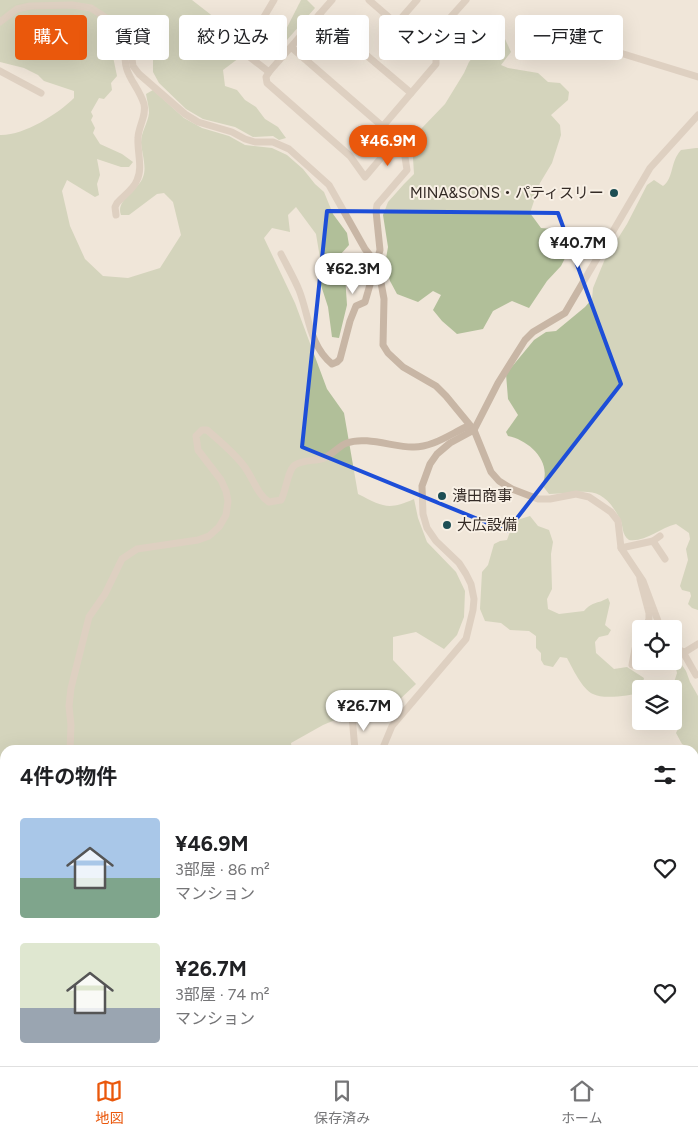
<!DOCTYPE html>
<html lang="ja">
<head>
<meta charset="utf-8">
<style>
	:root { --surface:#fff; --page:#f6f6f6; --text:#202124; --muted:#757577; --line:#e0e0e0; --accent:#ea580c }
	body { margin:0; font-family:Figtree,"Noto Sans JP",sans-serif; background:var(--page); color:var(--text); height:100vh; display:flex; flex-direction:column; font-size:19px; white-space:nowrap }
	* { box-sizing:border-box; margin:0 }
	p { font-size:16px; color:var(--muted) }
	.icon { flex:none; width:28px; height:28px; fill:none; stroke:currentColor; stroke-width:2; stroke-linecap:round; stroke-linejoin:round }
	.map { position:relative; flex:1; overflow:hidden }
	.details { position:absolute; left:0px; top:745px; width:699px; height:321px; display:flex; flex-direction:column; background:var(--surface); border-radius:15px 15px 0 0; box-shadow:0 5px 20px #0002 }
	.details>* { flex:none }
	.top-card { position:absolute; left:15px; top:15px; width:669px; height:45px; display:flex; gap:10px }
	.fabs { position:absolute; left:632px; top:620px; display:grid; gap:10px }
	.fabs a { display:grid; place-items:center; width:50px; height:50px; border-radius:5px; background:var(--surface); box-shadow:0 5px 20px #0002; font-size:25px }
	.price { position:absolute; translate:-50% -42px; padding:0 11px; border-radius:18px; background:#fff; color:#222; font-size:16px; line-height:32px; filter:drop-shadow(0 1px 2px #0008) }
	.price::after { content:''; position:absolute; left:50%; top:30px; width:15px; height:11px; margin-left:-8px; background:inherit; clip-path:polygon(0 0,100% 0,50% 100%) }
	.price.current { background:var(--accent); color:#fff }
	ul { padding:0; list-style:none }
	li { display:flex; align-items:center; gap:15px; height:125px; padding:0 20px }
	li span { display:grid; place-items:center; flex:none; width:140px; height:100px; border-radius:5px; color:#555 }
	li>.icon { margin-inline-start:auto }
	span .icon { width:60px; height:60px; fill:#fffc; stroke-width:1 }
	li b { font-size:21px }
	h2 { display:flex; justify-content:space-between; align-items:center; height:60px; padding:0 20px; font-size:21px }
	.tag { padding:0 18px; border-radius:5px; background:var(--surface); box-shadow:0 5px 20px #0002; font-size:18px; line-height:45px }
	.tag.current { background:var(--accent); color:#fff }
	.tab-bar { display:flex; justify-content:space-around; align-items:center; height:70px; border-top:1px solid var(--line); background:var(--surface); font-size:14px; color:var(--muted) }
	.tab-bar a { display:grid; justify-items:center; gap:2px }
	.tab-bar .current { color:var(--accent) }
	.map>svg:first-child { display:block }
	.green { fill:#b1bf99 }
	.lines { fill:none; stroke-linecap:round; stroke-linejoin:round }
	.minor { stroke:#c8b6a5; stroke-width:7 }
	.marked { fill:none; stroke:#1d4ed8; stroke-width:4; stroke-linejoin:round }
	.poi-dot { fill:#1d4e54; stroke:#f8f0e5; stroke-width:2 }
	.labels { text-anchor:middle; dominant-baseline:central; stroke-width:4; stroke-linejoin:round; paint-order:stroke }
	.poi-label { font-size:15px; fill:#342b26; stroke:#f8f0e5; text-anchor:start }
</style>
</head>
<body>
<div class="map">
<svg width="698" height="1066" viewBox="0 0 698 1066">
	<rect width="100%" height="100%" fill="#f0e6d9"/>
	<g class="green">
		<path d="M0,0H192L237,35L239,58L223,70L225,86L237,90L245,100L256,107L265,119L278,127L286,138L279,140L273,136L253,137L235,127L203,119L186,109L159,83L153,72V53L142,20C132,12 112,15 102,20V24L120,31V37L111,47L117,76L111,83L112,90L104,99L99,98L91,112L93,116L91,120L95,128L93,133L100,144L122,154L133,162L129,167H121L97,159L100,175L97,184L99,195L95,197L67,180L62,191L70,226L85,259L103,276L128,278L160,268L181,235L173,202L164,193L157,194L129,215H121C115,200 139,190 143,177C147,168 142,153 141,143C141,132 148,123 149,113C149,107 147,100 146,94L153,90L184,118L202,128L229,136L245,145L272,148L287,155L303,169L315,184L324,192L333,214L347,233L349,245L340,255L345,276L347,305L339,338L332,337L328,307L318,276L320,258L316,234L296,207L288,215L290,232L272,228L264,238L295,303L327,389L344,413L358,494C382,506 388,511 414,499L418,518L427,542L456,572L465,591L464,617L457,635L444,649L416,632L393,637V660L416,684L398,701L369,706L323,725L291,743L292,750H5V806L0,802V135C23,136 58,114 74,98V91L44,81L38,75L24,68L0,62Z"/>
		<polygon points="301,0 307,0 315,8 272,57"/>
		<polygon points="489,36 505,39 511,52 501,65 508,68 538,73 548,82 560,83 569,92 568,100 551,115 560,125 561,135 552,163 540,183 530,213 541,228 552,229 565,227 577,234 561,266 547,281 529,308 512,301 493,311 483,329 457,334 442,321 433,310 441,295 433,291 418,302 397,294 390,281 385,264 388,247 383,215 388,202 404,184 414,174 412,142 421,129 445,104 464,73 469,62"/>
		<path d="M696,148H698V610L692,608L688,604L691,596L690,592L682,590L680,586L688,560L686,549L690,539L689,533L676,524C660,528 646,542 629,540C621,534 624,527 620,519C600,481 584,494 549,494L542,485C553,462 529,440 508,436L506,432L518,415L508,399L506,374L534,340L546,332L556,331L585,307L592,299L593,288L605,259L627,224L647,185L654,180L663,186C674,178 670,162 681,150Z"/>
		<path d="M530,516L538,526L549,530L553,542L551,554L552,589L547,599L548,609L559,614L584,611C593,601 598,604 608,598L610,603L605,625L611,630L608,635L599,637L595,642L596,653L614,669L627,667L644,678L641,693C630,695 604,700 593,694C582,689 573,669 567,658L560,657L553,667L544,665L541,660V653L536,648V636L529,631L510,630L501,623L485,621L480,609L482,572L488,565L494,544L500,541L507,540L514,521Z"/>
		<polygon points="680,662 686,671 690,682 698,696 698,779 694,769 694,750 682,744 676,733 680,725 674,713 674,689 672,689 677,673 675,664"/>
		<polygon points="0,886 5,886 5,1061 344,1061 344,1066 0,1066"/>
		<polygon points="694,956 694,993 698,996 698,1066 542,1066 551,1061 694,1061"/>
		<polygon points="353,1061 392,1061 388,1066 353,1066"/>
	</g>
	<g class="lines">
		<g class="minor">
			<polyline points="369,0 436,58 436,64 383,126"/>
			<polyline points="319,15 411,93"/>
			<polyline points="0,22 17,9 30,6 72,5 91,8 126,31 129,38 133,66 139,74 185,114 198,122 232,132 245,139 255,142 273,142 289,149 329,185 365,249 373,259 380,277 384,299 383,345 388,353 403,367 436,386 446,396 474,430 491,472 499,481 512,489 538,499 550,499 576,494 589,497 611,512 618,521 621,548 643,581 661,629"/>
			<polyline points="397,23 417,0"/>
			<polyline points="244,39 247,55 269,72"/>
			<polyline points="246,47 274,0"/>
			<polyline points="291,47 397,139 365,177 350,156 267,83 266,77 269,72 332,0"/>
			<polyline points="424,47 466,0"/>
			<polyline points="545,53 576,47 604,48 698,77"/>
			<polyline points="0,71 41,93"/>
			<path d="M116,215L115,207L117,203C123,196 134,189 137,180C143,168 137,151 138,138C138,127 147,115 144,104C137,82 121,75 126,47L129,46"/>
			<path d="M281,254C287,266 294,278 299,290C309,315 309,345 332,364L337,362L340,359L350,321L356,306L365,302L380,250L376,211L377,205L407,170L403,144L397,139"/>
			<polyline points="653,541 660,536"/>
			<polyline points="621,548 653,541 665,559"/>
			<polyline points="640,579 649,613 649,619 645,629"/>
			<polyline points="674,644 681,651 685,652 698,644"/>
			<polyline points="683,652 696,675"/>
			<polyline points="632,665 635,649 641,635"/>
			<polyline points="352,716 355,750"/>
			<path d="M70,750L71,725L69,706L71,688L89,617L105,594L122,559L137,549L198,540L209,536L219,527L226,515L228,501L226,491L221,480L198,450L196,436L202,430H207C220,441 234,453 244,466C253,478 257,494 269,502L281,500C286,491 288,469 295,465C302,460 313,461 321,459C331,457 338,446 347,443C365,436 394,447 412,447C431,448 449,435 466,427L473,430"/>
			<polyline points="382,750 392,726 466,639 473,610 474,599 471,584 466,574 459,563 436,541 427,528 423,514 422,486 430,464 437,454 450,443 474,430 498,383 525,340 533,332 565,313 650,168 698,115"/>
			<polyline points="0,811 5,816"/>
			<polyline points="694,836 698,841"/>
			<polyline points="503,1061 509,1066"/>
			<polyline points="350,1066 350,1061"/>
			<polyline points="388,1066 392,1061"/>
		</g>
	</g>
	<path d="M0 0H698V1066H0ZM327,211L558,213L621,384L507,531L302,447Z" fill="#f0e6d9" fill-opacity=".55" fill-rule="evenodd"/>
	<path class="marked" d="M327,211L558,213L621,384L507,531L302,447Z"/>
	<g class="poi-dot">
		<circle cx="614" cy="193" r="5"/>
		<circle cx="442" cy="496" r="5"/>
		<circle cx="447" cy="525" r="5"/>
	</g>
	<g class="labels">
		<g class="poi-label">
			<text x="604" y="193" text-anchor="end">MINA&amp;SONS・パティスリー</text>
			<text x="452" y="496">潰田商事</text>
			<text x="457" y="525">大広設備</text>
		</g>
	</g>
</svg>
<div class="fabs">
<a><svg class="icon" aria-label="locate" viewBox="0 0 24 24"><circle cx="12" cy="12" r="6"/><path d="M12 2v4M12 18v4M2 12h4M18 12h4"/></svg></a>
<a><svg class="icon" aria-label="layers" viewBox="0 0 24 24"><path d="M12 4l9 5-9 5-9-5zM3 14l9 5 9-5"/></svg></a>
</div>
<b class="price current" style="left:388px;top:167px">¥46.9M</b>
<b class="price" style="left:578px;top:269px">¥40.7M</b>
<b class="price" style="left:353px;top:295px">¥62.3M</b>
<b class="price" style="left:364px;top:732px">¥26.7M</b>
<div class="top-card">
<a class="tag current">購入</a>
<a class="tag">賃貸</a>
<a class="tag">絞り込み</a>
<a class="tag">新着</a>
<a class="tag">マンション</a>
<a class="tag">一戸建て</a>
</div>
<section class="details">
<h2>4件の物件<svg class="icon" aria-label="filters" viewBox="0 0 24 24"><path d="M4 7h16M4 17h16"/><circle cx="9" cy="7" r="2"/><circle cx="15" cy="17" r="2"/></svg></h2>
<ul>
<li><span style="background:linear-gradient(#a9c7e8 60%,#7fa58c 0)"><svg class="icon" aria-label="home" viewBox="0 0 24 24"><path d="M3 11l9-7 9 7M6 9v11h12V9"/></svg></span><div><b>¥46.9M</b><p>3部屋 · 86 m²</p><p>マンション</p></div><svg class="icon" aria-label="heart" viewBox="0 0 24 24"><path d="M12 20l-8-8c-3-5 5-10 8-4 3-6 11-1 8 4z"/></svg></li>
<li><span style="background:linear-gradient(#dfe7d0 65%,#9aa5b1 0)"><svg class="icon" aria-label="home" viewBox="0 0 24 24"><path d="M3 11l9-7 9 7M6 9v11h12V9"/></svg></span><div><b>¥26.7M</b><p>3部屋 · 74 m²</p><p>マンション</p></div><svg class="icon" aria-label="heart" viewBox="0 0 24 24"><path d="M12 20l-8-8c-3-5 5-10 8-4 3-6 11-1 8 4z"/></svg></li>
</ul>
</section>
</div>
<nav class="tab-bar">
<a class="current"><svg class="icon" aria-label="map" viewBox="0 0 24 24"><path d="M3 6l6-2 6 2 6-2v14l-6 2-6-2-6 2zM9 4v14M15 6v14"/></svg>地図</a>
<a><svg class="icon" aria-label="saved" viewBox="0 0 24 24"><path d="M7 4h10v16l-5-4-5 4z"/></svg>保存済み</a>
<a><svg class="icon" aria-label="home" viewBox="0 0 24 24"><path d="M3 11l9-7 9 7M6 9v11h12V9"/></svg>ホーム</a>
</nav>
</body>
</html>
